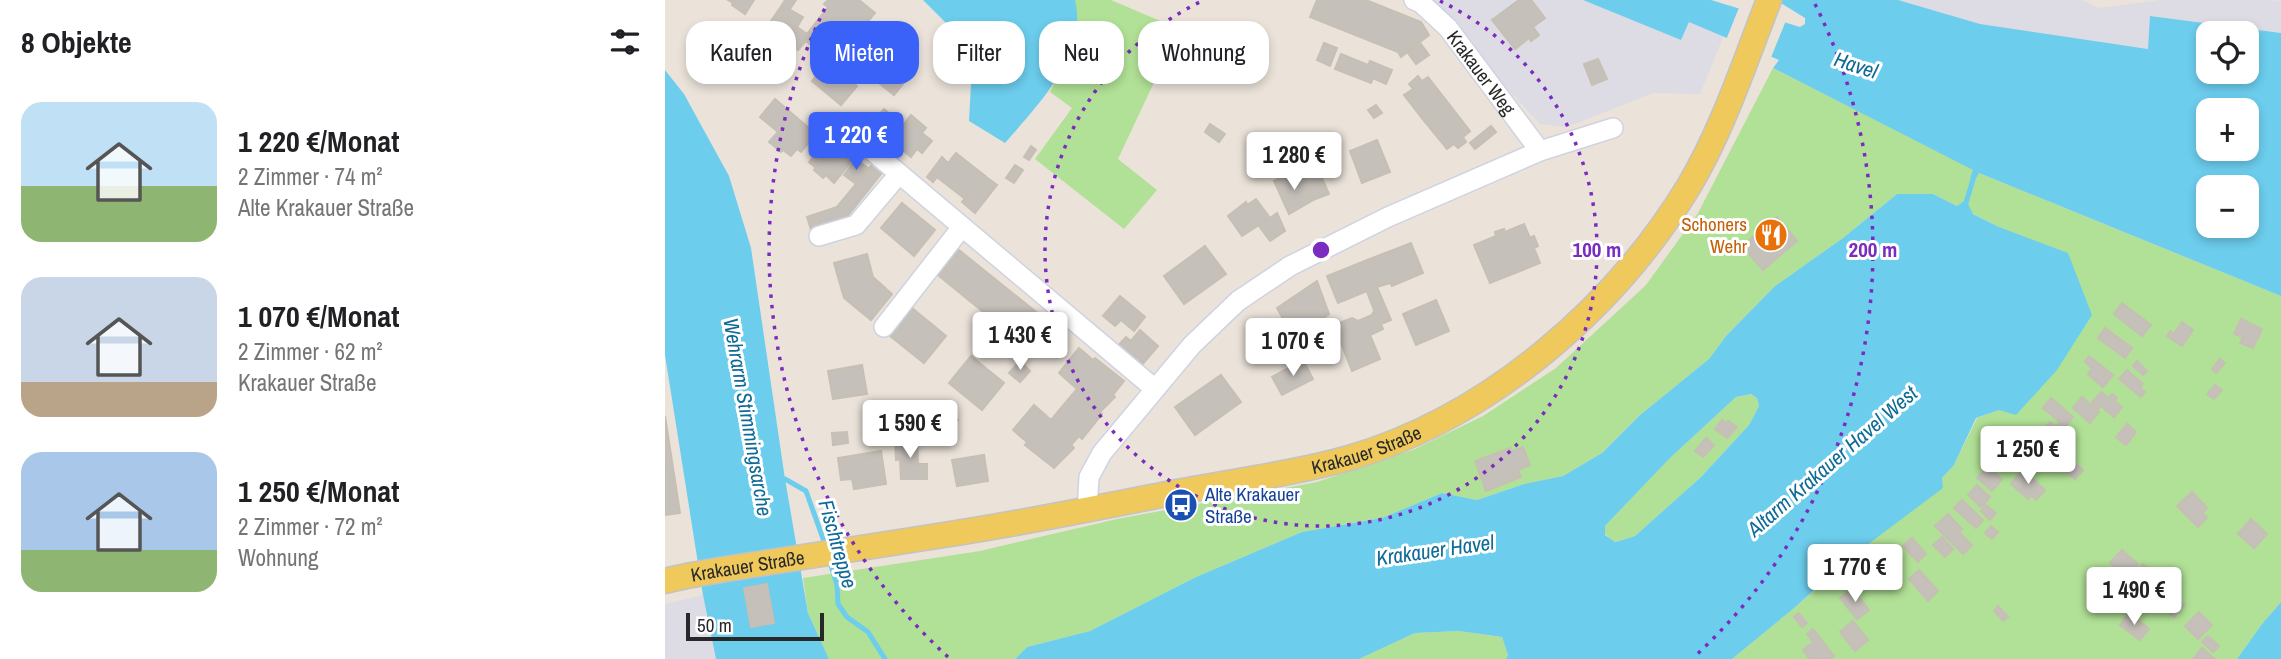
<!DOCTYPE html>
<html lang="de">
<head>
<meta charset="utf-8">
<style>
	:root { --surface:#fff; --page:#f2f2f2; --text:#202124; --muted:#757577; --accent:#3a61f8 }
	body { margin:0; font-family:"Archivo Narrow",sans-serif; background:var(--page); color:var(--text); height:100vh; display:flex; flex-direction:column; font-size:26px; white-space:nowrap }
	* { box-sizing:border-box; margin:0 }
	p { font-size:23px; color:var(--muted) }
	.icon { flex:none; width:38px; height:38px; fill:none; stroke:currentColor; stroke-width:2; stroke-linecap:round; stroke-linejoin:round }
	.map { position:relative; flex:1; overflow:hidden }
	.sheet { display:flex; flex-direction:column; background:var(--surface); width:665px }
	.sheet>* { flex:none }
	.hud { position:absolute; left:21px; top:21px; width:665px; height:63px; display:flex; gap:14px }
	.controls { position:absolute; left:1531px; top:21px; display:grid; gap:14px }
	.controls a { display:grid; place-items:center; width:63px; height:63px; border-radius:14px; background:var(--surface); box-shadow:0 4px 10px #0003; font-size:35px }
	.scale { position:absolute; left:21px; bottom:18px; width:138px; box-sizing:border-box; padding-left:7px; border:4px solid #282828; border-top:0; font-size:19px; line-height:24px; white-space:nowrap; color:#282828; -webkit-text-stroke:5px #fff; paint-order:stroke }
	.price { position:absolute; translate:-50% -60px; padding:0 16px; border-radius:7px; background:#fff; color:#222; font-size:23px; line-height:46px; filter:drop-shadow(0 2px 4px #0008) }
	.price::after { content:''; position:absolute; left:50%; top:42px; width:21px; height:16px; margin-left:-10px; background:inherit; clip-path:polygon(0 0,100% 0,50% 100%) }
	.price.active { background:var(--accent); color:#fff }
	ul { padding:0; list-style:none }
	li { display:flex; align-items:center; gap:21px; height:175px; padding:0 21px }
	li span { display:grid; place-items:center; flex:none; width:196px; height:140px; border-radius:21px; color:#555 }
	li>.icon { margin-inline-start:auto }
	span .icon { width:84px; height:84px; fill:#fffc; stroke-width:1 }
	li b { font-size:30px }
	h2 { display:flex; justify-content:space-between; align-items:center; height:84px; padding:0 21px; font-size:30px }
	.chip { padding:0 24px; border-radius:21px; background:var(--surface); box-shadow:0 4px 10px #0003; font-size:24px; line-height:63px }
	.chip.active { background:var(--accent); color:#fff }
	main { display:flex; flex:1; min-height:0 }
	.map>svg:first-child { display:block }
	.industrial { fill:#dddbe3 }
	.green { fill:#b1e196 }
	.water { fill:#6ccded; fill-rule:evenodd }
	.pier { fill:#ebe3da }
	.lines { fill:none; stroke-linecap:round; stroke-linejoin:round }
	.stream { stroke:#6ccded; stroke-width:5 }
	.building { fill:#c6c0ba; stroke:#c6bfb4; stroke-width:2 }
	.minor-casing { stroke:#cfd3e1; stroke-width:22 }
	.major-casing { stroke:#c3c3c3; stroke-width:27 }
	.minor { stroke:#fff; stroke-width:19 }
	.major { stroke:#efc95b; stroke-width:24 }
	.ring { fill:none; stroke:#7b2cbf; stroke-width:3.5; stroke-dasharray:3.5 7 }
	.labels { text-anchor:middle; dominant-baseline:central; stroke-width:6; stroke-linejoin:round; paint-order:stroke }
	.street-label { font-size:19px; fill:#282828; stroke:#fff }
	.food-label { font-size:19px; fill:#c56008; stroke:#fff; text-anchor:end }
	.transit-label { font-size:19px; fill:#164399; stroke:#fff; text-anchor:start }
	.water-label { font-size:21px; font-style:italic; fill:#0e6a96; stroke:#fff }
	.centre { fill:#7b2cbf; stroke:#fff; stroke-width:3.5 }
	.ring-label { font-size:21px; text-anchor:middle; font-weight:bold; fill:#7b2cbf; stroke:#fff; stroke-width:6; stroke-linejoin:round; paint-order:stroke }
</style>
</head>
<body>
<main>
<section class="sheet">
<h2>8 Objekte<svg class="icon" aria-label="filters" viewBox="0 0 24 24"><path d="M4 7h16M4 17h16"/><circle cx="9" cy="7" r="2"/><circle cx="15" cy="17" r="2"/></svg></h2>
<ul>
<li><span style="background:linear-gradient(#bfe0f5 60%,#8fb573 0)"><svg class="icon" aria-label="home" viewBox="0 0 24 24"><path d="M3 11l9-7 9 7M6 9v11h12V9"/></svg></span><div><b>1 220 €/Monat</b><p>2 Zimmer · 74 m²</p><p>Alte Krakauer Straße</p></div></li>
<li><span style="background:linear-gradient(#c9d6e8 75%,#b9a48a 0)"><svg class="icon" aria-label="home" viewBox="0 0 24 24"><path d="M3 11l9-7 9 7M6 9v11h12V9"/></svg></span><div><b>1 070 €/Monat</b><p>2 Zimmer · 62 m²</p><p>Krakauer Straße</p></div></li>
<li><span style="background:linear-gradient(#a9c7e8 70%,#8fb573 0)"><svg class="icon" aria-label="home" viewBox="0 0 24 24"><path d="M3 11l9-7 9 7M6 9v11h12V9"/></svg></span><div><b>1 250 €/Monat</b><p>2 Zimmer · 72 m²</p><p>Wohnung</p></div></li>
</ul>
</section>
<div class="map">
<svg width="1616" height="659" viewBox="0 0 1616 659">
	<rect width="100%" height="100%" fill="#ebe3da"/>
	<g class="industrial">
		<polygon points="760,0 918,0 1016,40 1024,22 1059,35 1035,94 988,93 902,127 875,124"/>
		<polygon points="1233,0 1417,0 1434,8 1495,0 1607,0 1616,1 1616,33 1486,16 1484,49 1315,24"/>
		<polygon points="38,595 51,659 0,659 0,604"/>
	</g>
	<g class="green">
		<polygon points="410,0 446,0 514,29 453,159 492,190 459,229 370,159 407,108 385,92 411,40"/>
		<polygon points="1108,68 1309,170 1305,178 1314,173 1616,296 1616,602 1597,624 1572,659 1067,659 1128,609 1277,478 1289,465 1312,418 1334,410 1334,227 1307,213 1301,201 1292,206 1268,194 1232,194 1178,238 1110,286 1061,336 1044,359 975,415 937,453 898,476 859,484 812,500 777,493 717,518 637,532 531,577 425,631 362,647 350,659 164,659 143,613 138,578 315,551 452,519 652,482 750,449 818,416 891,368 981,285 1033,213"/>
		<polygon points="1086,394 1092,398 1094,406 1084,425 1036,477 970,536 949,542 940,534 940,526 1005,458 1071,397"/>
		<polygon points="794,631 837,637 843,655 841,659 694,659 750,633"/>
	</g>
	<g class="water">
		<path d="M258,0H410C423,55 373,105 340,143L304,121L307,66L293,35Z"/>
		<path d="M918,0H1046L1135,27L1140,24V18L1111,0H1233L1315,24L1483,49L1485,16L1616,33V296L1314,173L1310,180L1305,178L1308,170L1108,68L1114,60L1024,22L1016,40ZM1544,33H1582V72H1544ZM1544,110H1582V149H1544ZM1544,187H1582V226H1544Z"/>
		<polygon points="0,70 19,94 64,176 86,248 120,479 143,613 164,659 51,659 38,595 0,355"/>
		<path d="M1232,194H1268L1292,206L1301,200L1308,214L1334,227L1403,253L1427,315L1392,370L1351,415L1334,410L1311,418L1289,465L1277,478L1278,488L1186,557L1128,609L1067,659H841L843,655L837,637L794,631L750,633L694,659H350L362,647L425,631L531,577L637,532L717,518L777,493L812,500L859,484L898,476L937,453L975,415L1044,359L1061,336L1110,286L1178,238ZM1086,394L1092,398L1094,406L1084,425L1036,477L970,536L950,542L940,535V526L1005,458L1071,397Z"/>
		<polygon points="1616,602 1616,659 1572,659 1597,624"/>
	</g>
	<polygon class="pier" points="1075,5 1122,18 1105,60 1061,40"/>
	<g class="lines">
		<g class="stream">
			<polyline points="1300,206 1309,176"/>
			<polyline points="115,479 120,479 141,491 161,547"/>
			<polyline points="164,559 172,585 173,604 182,617 203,632 220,659"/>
		</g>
	</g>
	<g class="building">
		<polygon points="63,0 89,0 80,14 67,5 68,3"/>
		<polygon points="120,0 131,0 125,9 117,5"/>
		<polygon points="163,0 194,0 210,13 195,31 190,27 168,55 162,50 158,55 141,41 145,36 142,34 163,7 159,4"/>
		<polygon points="652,0 701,0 756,22 764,35 736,57 733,52 645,17"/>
		<polygon points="854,0 866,0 880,18 868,27 874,35 866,41 864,38 850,49 827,20"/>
		<polygon points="117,5 138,17 126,37 104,24"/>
		<polygon points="132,27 145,36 133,50 123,42"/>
		<polygon points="659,43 672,48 665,66 652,60"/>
		<polygon points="756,44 764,55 751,64 743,53"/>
		<polygon points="226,48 251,68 229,95 204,75"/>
		<polygon points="676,54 703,65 705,61 727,70 721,84 708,78 706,83 670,69"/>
		<polygon points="933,59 942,79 927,85 919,64"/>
		<polygon points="169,62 182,73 180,76 192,86 176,105 147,81 159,66 163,70"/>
		<polygon points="753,76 757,81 763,77 784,104 760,122 739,95 748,89 744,84"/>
		<polygon points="110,99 151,134 136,152 132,149 126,156 118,150 116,152 104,142 113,132 95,117"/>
		<polygon points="784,104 805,131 798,137 801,142 793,148 789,144 782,149 760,122"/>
		<polygon points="711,105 717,113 709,118 703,110"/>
		<polygon points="219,109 231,119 216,139 203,128"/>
		<polygon points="246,115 261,128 257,133 267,141 257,153 252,149 246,157 226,140"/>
		<polygon points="231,119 238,125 226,140 219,135"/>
		<polygon points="174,120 188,132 183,138 168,126"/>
		<polygon points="545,124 560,134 554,142 540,132"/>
		<polygon points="826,126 831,132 810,149 805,143"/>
		<polygon points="712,140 725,172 697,183 685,151"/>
		<polygon points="161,141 186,162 169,183 161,175 158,178 149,170 151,168 144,162"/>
		<polygon points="366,146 371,150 364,160 359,157"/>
		<polygon points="291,153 320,176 300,199 272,177"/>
		<polygon points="277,157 283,163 268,182 262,177"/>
		<polygon points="191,159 204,169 191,184 179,175"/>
		<polygon points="350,165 358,170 349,183 341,178"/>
		<polygon points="206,166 216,174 181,218 146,230 142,217 172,207"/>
		<polygon points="652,167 664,194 648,200 636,173"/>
		<polygon points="636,173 648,200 624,214 609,181 621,175 623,179"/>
		<polygon points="320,176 332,185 310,213 297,202"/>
		<polygon points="591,199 605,218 577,236 563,216 581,202 582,205"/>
		<polygon points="237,203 270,230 249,256 216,228"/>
		<polygon points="612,213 620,231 605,241 594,226"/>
		<polygon points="1112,217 1132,241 1098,270 1077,246"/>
		<polygon points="859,224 865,238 869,236 873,246 869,248 875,263 825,283 809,245 831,236 830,232 839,229 840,232"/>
		<polygon points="746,243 758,273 727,286 725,283 712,287 702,260"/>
		<polygon points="540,246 561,274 519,304 499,276"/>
		<polygon points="294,250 386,324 365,350 273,275"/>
		<polygon points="202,254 208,277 227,294 206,320 179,298 169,263"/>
		<polygon points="702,260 712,287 673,303 662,276"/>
		<polygon points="652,281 664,314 629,338 612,308"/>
		<polygon points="712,287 726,320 716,324 718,329 705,335 715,359 687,371 669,325 687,318 693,321 707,315 709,310 702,292"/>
		<polygon points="455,296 480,317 469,331 456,320 450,326 438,316"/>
		<polygon points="771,300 784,331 751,345 738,314"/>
		<polygon points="1457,303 1486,325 1477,336 1449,314"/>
		<polygon points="247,308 281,336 259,363 224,335"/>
		<polygon points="1576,319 1597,329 1588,348 1575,343 1578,337 1569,334"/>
		<polygon points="1517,322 1528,330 1517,346 1502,336 1505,331 1509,334"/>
		<polygon points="1440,328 1467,348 1460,358 1433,338"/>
		<polygon points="475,330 493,346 475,367 451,348 461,337 466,341"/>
		<polygon points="414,348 428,360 430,358 459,381 448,395 450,397 435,412 437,414 417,439 414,436 406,445 409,448 389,468 360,445 362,442 348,430 369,405 386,420 412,389 394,373"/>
		<polygon points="306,356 339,383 317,410 284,383"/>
		<polygon points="1424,356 1448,375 1438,387 1423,374 1427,368 1420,362"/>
		<polygon points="1555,359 1560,363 1551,373 1547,369"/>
		<polygon points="638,360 648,379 617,395 607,377"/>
		<polygon points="355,361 365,371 355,382 344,373"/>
		<polygon points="1472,361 1482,371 1478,375 1468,366"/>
		<polygon points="197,365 202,394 168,399 163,371"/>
		<polygon points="1462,370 1478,384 1475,388 1480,392 1476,397 1454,379"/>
		<polygon points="556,375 576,402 530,435 510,407"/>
		<polygon points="1550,385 1557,390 1549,399 1542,394"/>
		<polygon points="1436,392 1444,398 1447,394 1452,398 1449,401 1457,407 1449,417 1436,406 1433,409 1427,403"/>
		<polygon points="1417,397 1434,412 1425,423 1408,408"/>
		<polygon points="1386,398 1408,417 1400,427 1408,433 1404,439 1399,435 1394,442 1379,429 1385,422 1391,427 1395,422 1378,408"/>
		<polygon points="280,409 293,420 287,427 274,417"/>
		<polygon points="0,416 15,513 0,515"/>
		<polygon points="1057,420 1061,423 1063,421 1072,427 1062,438 1050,429"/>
		<polygon points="1462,424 1471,432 1461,445 1451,437"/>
		<polygon points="182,432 183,443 168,445 167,433"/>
		<polygon points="1359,433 1373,447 1355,466 1341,452"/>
		<polygon points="1041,438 1049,445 1038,457 1030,451"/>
		<polygon points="252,439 253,464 262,464 262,479 236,479 235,459 231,460 230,440"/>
		<polygon points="858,447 865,465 853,470 856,477 821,491 810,461 845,448 846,452"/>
		<polygon points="1392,448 1418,470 1410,479 1384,457"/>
		<polygon points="216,451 221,484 189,489 187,479 176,480 173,458"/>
		<polygon points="319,455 323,481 292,486 287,460"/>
		<polygon points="1322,467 1337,479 1327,491 1312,478"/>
		<polygon points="1358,470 1380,490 1371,500 1366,495 1363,499 1346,484"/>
		<polygon points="1312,485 1325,497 1316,507 1303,495"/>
		<polygon points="1527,492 1542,508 1538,513 1542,518 1533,527 1512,506"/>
		<polygon points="1297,500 1318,520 1311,528 1289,508"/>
		<polygon points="1321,505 1331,513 1325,520 1316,511"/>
		<polygon points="1283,514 1297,529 1294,532 1307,545 1298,554 1270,526"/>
		<polygon points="1586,519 1602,534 1589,548 1573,534"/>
		<polygon points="1326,526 1333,532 1327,539 1320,533"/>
		<polygon points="1277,537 1288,549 1280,557 1268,545"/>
		<polygon points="1247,538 1261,554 1253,562 1238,546"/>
		<polygon points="1457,550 1473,564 1462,577 1445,563"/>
		<polygon points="1222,559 1236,574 1223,587 1215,578 1219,575 1212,568"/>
		<polygon points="1478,564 1487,572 1484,576 1491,582 1480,595 1464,581"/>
		<polygon points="1197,565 1204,572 1191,587 1184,581"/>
		<polygon points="1254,570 1273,591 1263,601 1244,579"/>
		<polygon points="102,584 109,623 86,627 79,588"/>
		<polygon points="1494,584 1519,605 1509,617 1484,595"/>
		<polygon points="1187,589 1204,610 1192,619 1175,598"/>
		<polygon points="1333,606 1343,617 1338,621 1329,611"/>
		<polygon points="1534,612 1547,625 1533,639 1520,626"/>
		<polygon points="1134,613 1142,623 1137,627 1129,617"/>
		<polygon points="1464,613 1484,629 1475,640 1455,625"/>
		<polygon points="1188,621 1203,640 1190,651 1175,632"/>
		<polygon points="1148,629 1169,656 1165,659 1144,659 1138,650 1148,642 1142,634"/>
		<polygon points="1543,636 1554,646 1548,652 1537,642"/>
		<polygon points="1537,648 1550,659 1528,659"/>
	</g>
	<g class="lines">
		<defs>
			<g id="minor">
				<path id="s1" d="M749,0L756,3L783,28L875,151"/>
				<polyline points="205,149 490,389"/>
				<polyline points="154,236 191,225 234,174"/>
				<polyline points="219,327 297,227"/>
				<polyline points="422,511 424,477 437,453 527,345 573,301 625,266 723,217 875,151 948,128"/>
			</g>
			<g id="major">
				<path id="s2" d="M0,581C30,573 62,569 93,564C151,555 208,546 266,537C349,525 430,508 512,492C569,481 627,474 684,458C824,417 949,309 1024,186C1058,129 1080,61 1104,0"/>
			</g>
		</defs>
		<use href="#minor" class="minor-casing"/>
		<use href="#major" class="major-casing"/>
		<use href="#minor" class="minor"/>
		<use href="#major" class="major"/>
	</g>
	<g class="ring">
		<path d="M775 1A276 276 0 1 1 537 1"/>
		<path d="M283 657A552 552 0 0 1 162 4M1150 4A552 552 0 0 1 1029 657"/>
	</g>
	<defs>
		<symbol id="restaurant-disc" viewBox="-11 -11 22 22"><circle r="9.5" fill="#e8710a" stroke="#fff"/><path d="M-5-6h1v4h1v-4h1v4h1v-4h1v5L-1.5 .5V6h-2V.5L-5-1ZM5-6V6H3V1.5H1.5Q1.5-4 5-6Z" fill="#fff"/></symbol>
		<symbol id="bus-disc" viewBox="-11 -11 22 22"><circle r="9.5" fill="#1a4fb4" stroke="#fff"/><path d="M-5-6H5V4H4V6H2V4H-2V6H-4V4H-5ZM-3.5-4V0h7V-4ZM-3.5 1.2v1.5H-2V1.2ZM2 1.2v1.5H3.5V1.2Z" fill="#fff"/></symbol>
	</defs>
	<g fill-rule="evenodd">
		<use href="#restaurant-disc" x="1087" y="216" width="38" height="38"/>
		<use href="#bus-disc" x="497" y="486" width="38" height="38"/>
	</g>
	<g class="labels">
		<g class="street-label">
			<text stroke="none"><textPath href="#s1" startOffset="100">Krakauer Weg</textPath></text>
			<text stroke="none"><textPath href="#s2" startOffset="714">Krakauer Straße</textPath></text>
			<text stroke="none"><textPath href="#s2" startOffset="84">Krakauer Straße</textPath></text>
		</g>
		<g class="food-label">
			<text x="1082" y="224">Schoners<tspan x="1082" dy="22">Wehr</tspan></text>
		</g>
		<g class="transit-label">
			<text x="540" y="494">Alte Krakauer<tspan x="540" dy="22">Straße</tspan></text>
		</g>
		<g class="water-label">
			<text transform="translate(1191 65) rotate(18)">Havel</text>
			<text transform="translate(83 417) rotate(80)">Wehrarm Stimmingsarche</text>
			<text transform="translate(1167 461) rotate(-41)">Altarm Krakauer Havel West</text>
			<text transform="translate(173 544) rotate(74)">Fischtreppe</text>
			<text transform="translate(770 550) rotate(-8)">Krakauer Havel</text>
		</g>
	</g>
	<circle cx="656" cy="250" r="10" class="centre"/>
	<g class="ring-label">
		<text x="932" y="257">100 m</text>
		<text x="1208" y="257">200 m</text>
	</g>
</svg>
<div class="controls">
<a><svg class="icon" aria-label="locate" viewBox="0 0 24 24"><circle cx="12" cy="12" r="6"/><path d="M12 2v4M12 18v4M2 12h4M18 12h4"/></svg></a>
<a>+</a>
<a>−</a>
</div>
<div class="scale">50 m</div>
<b class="price active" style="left:191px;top:172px">1 220 €</b>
<b class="price" style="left:629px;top:192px">1 280 €</b>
<b class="price" style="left:355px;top:372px">1 430 €</b>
<b class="price" style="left:628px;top:378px">1 070 €</b>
<b class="price" style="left:245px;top:460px">1 590 €</b>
<b class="price" style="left:1363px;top:486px">1 250 €</b>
<b class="price" style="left:1190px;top:604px">1 770 €</b>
<b class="price" style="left:1469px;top:627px">1 490 €</b>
<div class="hud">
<a class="chip">Kaufen</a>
<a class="chip active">Mieten</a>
<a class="chip">Filter</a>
<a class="chip">Neu</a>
<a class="chip">Wohnung</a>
</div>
</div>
</main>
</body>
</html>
